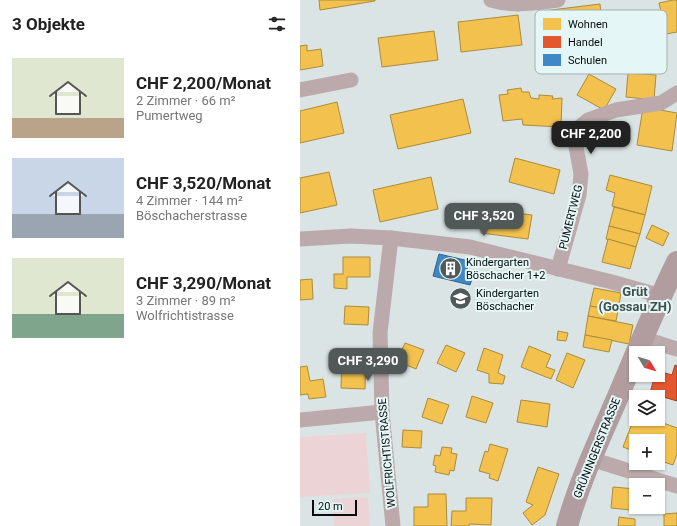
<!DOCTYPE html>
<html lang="de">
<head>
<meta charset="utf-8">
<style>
	:root { --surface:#fff; --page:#f6f6f6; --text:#222; --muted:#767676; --accent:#515858 }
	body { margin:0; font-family:Roboto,sans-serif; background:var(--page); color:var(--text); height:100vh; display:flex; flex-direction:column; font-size:15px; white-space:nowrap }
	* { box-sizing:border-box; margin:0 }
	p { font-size:13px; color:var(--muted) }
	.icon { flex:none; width:22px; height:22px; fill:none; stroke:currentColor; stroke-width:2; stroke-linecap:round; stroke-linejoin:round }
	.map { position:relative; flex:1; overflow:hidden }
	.sheet { display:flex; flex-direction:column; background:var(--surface); width:300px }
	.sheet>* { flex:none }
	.needle { width:26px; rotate:128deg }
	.buttons { position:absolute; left:329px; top:346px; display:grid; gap:8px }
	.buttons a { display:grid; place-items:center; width:36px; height:36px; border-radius:0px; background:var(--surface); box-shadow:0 1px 3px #0004; font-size:20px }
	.scale { position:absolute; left:12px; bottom:10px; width:45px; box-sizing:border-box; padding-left:4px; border:2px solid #070d0d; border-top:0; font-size:11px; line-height:14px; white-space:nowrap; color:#070d0d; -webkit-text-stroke:3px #e4f6f5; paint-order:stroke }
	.price { position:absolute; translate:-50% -34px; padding:0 9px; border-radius:8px; background:var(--accent); color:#fff; font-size:13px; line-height:26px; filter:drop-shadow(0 1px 2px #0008) }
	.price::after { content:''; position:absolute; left:50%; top:24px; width:12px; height:9px; margin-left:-6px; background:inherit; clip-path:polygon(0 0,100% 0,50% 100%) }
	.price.active { background:#222; color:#fff }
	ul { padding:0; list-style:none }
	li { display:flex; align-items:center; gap:12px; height:100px; padding:0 12px }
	li span { display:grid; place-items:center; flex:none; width:112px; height:80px; border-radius:0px; color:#555 }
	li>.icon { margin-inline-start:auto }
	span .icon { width:48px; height:48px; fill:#fffc; stroke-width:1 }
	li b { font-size:17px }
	h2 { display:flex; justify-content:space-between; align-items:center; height:48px; padding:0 12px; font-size:17px }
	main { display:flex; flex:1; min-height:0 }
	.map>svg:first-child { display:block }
	.green { fill:#ecd4d6 }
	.homes { fill:#f2c14e; stroke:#ac8b3a }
	.shops { fill:#e4572e; stroke:#a24124 }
	.schools { fill:#3f88c5; stroke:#2e638e }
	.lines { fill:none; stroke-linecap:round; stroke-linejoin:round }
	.minor { stroke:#bba9ab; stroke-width:15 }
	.secondary { stroke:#b19d9f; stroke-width:22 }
	.labels { text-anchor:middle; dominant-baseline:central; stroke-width:4; stroke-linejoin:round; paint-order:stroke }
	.street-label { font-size:11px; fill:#070d0d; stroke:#e4f6f5 }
	.poi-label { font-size:11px; fill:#070d0d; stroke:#e4f6f5; text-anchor:start }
	.quarter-label { font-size:13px; font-weight:bold; fill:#404e4e; stroke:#e4f6f5 }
	.key { fill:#e4f6f5; stroke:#a2b0af; stroke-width:1 }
	.key-label { font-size:11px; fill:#070d0d }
</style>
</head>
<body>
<main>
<section class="sheet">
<h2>3 Objekte<svg class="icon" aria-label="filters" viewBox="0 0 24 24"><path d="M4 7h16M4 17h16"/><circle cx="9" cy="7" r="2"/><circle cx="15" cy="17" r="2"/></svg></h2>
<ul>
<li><span style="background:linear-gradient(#dfe7d0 75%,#b9a48a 0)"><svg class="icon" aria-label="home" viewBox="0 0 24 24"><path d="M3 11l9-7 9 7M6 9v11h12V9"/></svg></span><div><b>CHF 2,200/Monat</b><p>2 Zimmer · 66 m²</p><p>Pumertweg</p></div></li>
<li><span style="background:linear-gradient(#c9d6e8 70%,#9aa5b1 0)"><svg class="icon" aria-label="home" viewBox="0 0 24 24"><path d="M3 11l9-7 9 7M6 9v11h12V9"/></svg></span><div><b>CHF 3,520/Monat</b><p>4 Zimmer · 144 m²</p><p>Böschacherstrasse</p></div></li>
<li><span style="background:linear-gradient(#dfe7d0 70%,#7fa58c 0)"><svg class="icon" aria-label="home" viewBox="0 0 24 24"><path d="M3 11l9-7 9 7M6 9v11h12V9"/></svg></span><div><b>CHF 3,290/Monat</b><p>3 Zimmer · 89 m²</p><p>Wolfrichtistrasse</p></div></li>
</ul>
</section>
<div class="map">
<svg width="377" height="526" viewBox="0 0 377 526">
	<rect width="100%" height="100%" fill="#dbe4e4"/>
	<g class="green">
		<polygon points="66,433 70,493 0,497 0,437"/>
		<polygon points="68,497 70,526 34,526 32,499"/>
	</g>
	<g class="homes">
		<polygon points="19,0 75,0 75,1 20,10"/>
		<polygon points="373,0 377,0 377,32 366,34 359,3"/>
		<polygon points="300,4 303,36 247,42 243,11"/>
		<polygon points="218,15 222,45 161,52 158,22"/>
		<polygon points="134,31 138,60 82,67 78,38"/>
		<polygon points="7,45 7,51 21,49 23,66 0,70 0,46"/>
		<polygon points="328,73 356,75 354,100 326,97"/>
		<polygon points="289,74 316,89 304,110 277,95"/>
		<polygon points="221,88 222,92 229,92 231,98 239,99 239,95 253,96 252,99 262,98 261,127 223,125 222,119 203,121 199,95 208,94 207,90"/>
		<polygon points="163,99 171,133 98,149 90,115"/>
		<polygon points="37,102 44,133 0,143 0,111"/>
		<polygon points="343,107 377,113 372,151 337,145"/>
		<polygon points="215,158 260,170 254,194 209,182"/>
		<polygon points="29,172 37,205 0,213 0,178"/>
		<polygon points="310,175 352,186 345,215 312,206 315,193 306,190"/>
		<polygon points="131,177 138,209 80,222 73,190"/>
		<polygon points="314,207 345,215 340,234 309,226"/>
		<polygon points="184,209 232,215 228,239 181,233"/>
		<polygon points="352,225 369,233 363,246 346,238"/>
		<polygon points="309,226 340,234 336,247 306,239"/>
		<polygon points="308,239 336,247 330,269 302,262"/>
		<polygon points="43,257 70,257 70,277 47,277 47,289 34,288 34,274 43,274"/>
		<polygon points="12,279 13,299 0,300 0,280"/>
		<polygon points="294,288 321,293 318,311 290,306"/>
		<polygon points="45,306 69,307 68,325 44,324"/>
		<polygon points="290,306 318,311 316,321 288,316"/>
		<polygon points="288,316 333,325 329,344 285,335"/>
		<polygon points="258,331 268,333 266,341 257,340"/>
		<polygon points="285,335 312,340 309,352 283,347"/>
		<polygon points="105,343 124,350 116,369 97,361"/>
		<polygon points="146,345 165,353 156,372 137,363"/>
		<polygon points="229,346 251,355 246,367 255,370 251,379 221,367"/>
		<polygon points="184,348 203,355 198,373 205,376 203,384 189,383 189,374 177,370"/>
		<polygon points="42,350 66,351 65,389 41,388"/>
		<polygon points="267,353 285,360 273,388 256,380"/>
		<polygon points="7,366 10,381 23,379 26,397 9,399 8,394 0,395 0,367"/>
		<polygon points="172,396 193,403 186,423 166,417"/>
		<polygon points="128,398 149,405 142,424 122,417"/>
		<polygon points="221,400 250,404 247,427 217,422"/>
		<polygon points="336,413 336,419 352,419 377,428 377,454 373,465 358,460 358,441 336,441 336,452 323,447"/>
		<polygon points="103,430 122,431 121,448 102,447"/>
		<polygon points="190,444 208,449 198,481 189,478 190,474 179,471 185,451 188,452"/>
		<polygon points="142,447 152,448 151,453 157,454 154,471 150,470 149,475 135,472 136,466 133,465 135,455 140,456"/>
		<polygon points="238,467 259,474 245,515 232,525 223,513 233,505 226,502"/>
		<polygon points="313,487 336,489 336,507 342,507 341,511 311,508"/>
		<polygon points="128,494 146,494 147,526 114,526 114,507 128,507"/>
		<polygon points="166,498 192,498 191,525 169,524 169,526 151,526 152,511 166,511"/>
		<polygon points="377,513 377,526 364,526 364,514"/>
		<polygon points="319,517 335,519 335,526 318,526"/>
	</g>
	<polygon class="shops" points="375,365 377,366 377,401 350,393 355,375 358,375 358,371 372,375"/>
	<polygon class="schools" points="139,254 169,261 166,274 173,276 170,285 133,276"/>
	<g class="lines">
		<g class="minor">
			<path d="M191,0C214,7 234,3 258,0"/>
			<polyline points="0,90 51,80"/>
			<polyline points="91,238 80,333 82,412 93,526"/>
			<polyline points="0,239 51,236 91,238 170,247 312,282 361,296"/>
			<polyline points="258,269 279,195 281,174 275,141 277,129 288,120 316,110 361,103 377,93"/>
			<polyline points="342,338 377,349"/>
			<polyline points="0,420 82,412"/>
			<polyline points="291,459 377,486"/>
		</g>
		<path class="secondary" d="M267,526C279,483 298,442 316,401C336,354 355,307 377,262"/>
	</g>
	<defs>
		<symbol id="building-disc" viewBox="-11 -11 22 22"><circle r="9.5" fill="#515858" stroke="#e4f6f5"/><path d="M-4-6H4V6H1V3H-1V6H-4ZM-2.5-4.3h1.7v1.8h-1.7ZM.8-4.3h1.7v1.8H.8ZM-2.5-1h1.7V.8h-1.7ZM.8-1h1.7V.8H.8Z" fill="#fff"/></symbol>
		<symbol id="school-disc" viewBox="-11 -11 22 22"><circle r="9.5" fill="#515858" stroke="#e4f6f5"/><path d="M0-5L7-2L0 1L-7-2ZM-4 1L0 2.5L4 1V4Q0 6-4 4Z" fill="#fff"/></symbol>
	</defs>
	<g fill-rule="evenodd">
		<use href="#building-disc" x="138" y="256" width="25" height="25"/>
		<use href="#school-disc" x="148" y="286" width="25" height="25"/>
	</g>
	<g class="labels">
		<g class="street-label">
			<text transform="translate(271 217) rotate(-76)">PUMERTWEG</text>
			<text transform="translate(297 448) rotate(-68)">GRÜNINGERSTRASSE</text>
			<text transform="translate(87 453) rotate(-95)">WOLFRICHTISTRASSE</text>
		</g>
		<g class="poi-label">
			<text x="166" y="262">Kindergarten<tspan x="166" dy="13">Böschacher 1+2</tspan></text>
			<text x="176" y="293">Kindergarten<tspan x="176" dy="13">Böschacher</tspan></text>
		</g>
		<g class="quarter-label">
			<text x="335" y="291">Grüt<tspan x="335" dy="15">(Gossau ZH)</tspan></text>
		</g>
	</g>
	<rect x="235" y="10" width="132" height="64" rx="6" class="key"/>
	<rect x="243" y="18" width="18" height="12" fill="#f2c14e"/>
	<rect x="243" y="36" width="18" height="12" fill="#e4572e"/>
	<rect x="243" y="54" width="18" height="12" fill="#3f88c5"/>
	<g class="key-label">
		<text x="268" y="28">Wohnen</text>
		<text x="268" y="46">Handel</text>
		<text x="268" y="64">Schulen</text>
	</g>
</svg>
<div class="buttons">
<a><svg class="needle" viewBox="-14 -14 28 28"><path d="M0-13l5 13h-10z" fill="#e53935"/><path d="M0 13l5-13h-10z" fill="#767676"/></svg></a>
<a><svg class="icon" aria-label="layers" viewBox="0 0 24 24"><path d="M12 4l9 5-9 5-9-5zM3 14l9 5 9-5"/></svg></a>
<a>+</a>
<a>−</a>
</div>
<div class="scale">20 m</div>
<b class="price active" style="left:291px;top:155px">CHF 2,200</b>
<b class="price" style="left:184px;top:237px">CHF 3,520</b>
<b class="price" style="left:68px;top:382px">CHF 3,290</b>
</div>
</main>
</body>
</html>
